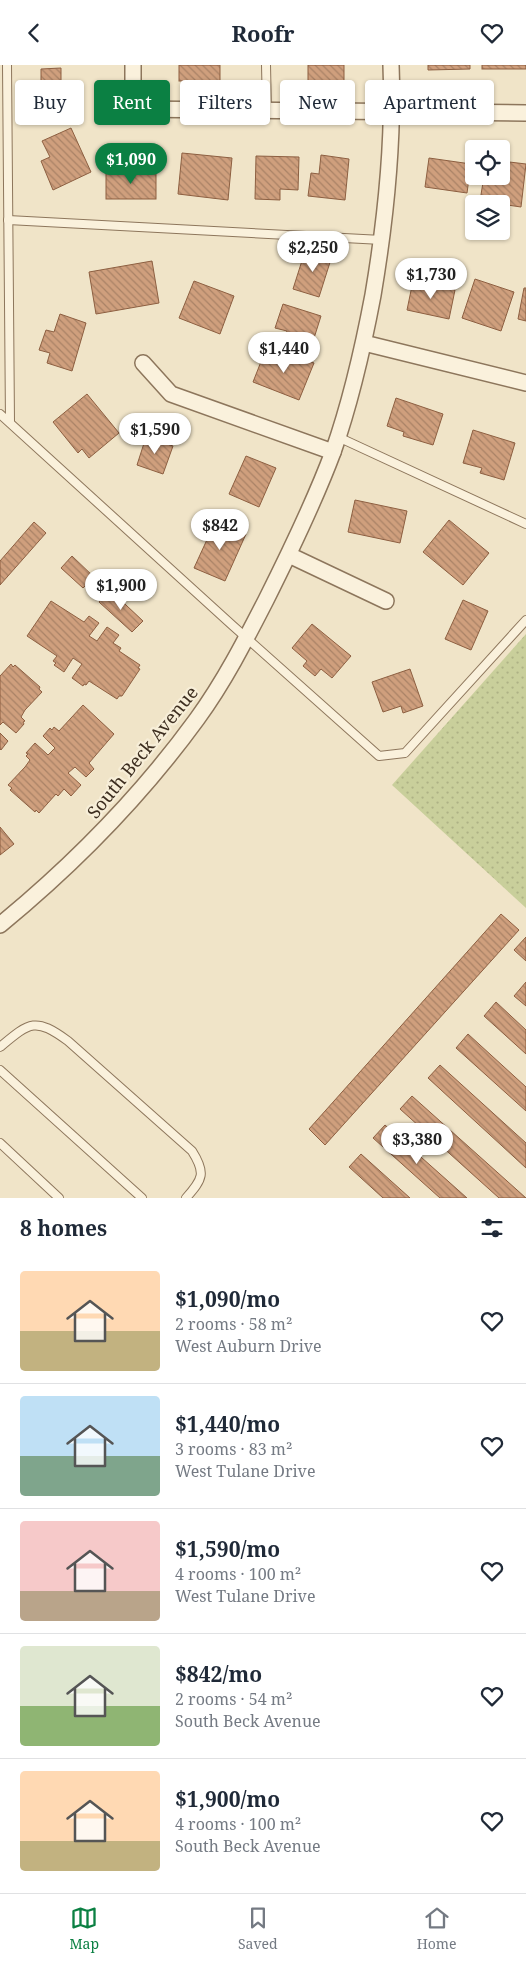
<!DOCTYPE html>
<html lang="en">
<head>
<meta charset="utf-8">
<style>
	:root { --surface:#fff; --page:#f2f2f3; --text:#1f2937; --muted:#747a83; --line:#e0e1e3; --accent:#0b8043 }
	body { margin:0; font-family:"Noto Serif",serif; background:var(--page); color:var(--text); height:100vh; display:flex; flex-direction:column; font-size:19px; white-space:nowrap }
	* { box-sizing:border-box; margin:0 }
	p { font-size:16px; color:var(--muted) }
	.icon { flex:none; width:28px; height:28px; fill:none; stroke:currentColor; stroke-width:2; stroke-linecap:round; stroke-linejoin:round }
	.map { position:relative; height:1133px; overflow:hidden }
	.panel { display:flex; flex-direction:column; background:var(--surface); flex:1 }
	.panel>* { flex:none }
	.banner { position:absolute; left:15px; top:15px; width:496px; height:45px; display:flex; gap:10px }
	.controls { position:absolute; left:465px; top:75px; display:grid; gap:10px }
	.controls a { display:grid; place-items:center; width:45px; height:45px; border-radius:5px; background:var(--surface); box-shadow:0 1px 4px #0004; font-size:25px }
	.price { position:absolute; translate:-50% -42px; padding:0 11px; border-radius:18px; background:#fff; color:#222; font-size:16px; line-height:32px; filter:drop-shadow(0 1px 2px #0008) }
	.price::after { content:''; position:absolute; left:50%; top:30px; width:15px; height:11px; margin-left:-8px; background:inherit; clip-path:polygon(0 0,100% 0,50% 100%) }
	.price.active { background:var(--accent); color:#fff }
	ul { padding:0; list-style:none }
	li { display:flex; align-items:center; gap:15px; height:125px; padding:0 20px }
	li+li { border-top:1px solid var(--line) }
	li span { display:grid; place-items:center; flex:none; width:140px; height:100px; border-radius:5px; color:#555 }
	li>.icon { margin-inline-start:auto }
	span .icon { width:60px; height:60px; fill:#fffc; stroke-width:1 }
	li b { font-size:21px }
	h2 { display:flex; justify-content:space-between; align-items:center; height:60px; padding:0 20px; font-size:21px }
	.chip { padding:0 18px; border-radius:5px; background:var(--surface); box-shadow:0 1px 4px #0004; font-size:18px; line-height:45px }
	.chip.active { background:var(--accent); color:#fff }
	header { display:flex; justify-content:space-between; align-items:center; height:65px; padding:0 20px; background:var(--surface); font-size:22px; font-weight:700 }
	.tab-bar { display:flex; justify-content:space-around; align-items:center; height:70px; border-top:1px solid var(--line); background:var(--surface); font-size:14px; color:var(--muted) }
	.tab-bar a { display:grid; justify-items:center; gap:2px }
	.tab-bar .active { color:var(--accent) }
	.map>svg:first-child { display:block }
	.park { fill:url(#park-dots) }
	.building { fill:url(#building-back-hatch); stroke:#8d5f41 }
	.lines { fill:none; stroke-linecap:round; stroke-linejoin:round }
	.service-casing { stroke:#8d765c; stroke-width:10 }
	.minor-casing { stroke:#8d765c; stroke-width:18 }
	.service { stroke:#faf1dc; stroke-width:8 }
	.minor { stroke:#faf1dc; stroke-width:15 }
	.labels { text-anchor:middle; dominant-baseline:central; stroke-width:4.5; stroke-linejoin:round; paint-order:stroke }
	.street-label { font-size:18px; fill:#3d2e20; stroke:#f7eed8 }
</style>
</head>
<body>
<header><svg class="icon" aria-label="back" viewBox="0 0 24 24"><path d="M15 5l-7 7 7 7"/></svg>Roofr<svg class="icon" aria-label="heart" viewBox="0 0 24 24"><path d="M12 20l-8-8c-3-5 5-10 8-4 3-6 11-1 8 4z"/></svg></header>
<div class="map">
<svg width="526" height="1133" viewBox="0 0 526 1133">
	<defs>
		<pattern id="park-dots" width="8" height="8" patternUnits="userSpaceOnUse" patternTransform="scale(1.25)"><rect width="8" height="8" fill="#c9cf9b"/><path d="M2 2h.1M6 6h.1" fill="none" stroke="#aeb285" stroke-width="1.8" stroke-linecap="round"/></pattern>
		<pattern id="building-back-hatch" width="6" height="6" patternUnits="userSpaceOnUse" patternTransform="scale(1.25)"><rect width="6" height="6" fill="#cf9f7d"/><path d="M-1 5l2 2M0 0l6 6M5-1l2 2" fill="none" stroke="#a98266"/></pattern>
	</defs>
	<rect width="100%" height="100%" fill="#f0e4c8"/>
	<polygon class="park" points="526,569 526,843 392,720"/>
	<g class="building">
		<rect x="179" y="0" width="41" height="16"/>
		<polygon points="308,0 344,0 344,16 308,17"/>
		<polygon points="428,0 470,0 470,4 428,5"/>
		<rect x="482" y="0" width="44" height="4"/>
		<polygon points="61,3 61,55 33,55 33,40 26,40 25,17 41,17 41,4"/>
		<polygon points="71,63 91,107 53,125 41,96 50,92 42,76"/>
		<polygon points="182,88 232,93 228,135 178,129"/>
		<polygon points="321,90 349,94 345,135 308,131 311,108 319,109"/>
		<polygon points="256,91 299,92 298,125 280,124 280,135 255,134"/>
		<polygon points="429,93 471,99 467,128 425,122"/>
		<polygon points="501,96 526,99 521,142 480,136 484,111 501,111"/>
		<rect x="106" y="105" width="50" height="29"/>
		<polygon points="306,183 332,191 319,232 293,224"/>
		<polygon points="152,196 159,238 96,249 89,207"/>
		<polygon points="475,214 514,227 501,266 462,253"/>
		<polygon points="194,216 234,231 220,269 179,253"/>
		<polygon points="413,216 455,225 449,254 407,245"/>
		<polygon points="524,223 526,223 526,256 518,254"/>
		<polygon points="283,239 321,251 309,289 282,281 287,266 275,263"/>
		<polygon points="60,249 86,258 72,306 47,298 50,288 39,285 46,265 54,267"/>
		<polygon points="285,286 314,298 299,335 253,317 264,289 281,296"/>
		<polygon points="87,329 119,368 89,393 82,384 78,388 53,357"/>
		<polygon points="396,333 443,349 433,380 403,371 404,367 387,361"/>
		<polygon points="473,365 515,378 504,415 480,408 482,403 463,398"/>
		<polygon points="146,372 173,381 163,409 137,400"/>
		<polygon points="246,391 276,403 259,442 229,429"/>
		<polygon points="355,435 407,446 400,478 348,467"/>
		<polygon points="216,455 246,469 225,516 194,503"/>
		<polygon points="449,455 489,488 463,520 423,487"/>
		<polygon points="34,457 46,468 0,520 0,496"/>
		<polygon points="72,491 94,512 83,523 61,503"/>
		<polygon points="110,525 143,556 132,567 99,537"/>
		<polygon points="463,535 488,546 471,585 445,574"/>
		<polygon points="51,536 84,557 89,551 99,558 89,571 97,576 107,562 119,570 113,578 121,583 119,586 140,600 138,603 140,604 122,631 119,631 117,634 89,616 86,620 84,619 83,621 72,613 82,599 73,593 64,607 54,600 56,598 53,596 57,591 27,571"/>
		<polygon points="312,559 351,591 332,613 321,604 315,611 303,601 307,596 292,583"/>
		<polygon points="11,599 13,602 15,600 40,622 39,624 42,627 25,645 21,652 25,656 23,657 24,659 16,668 3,657 0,660 0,611"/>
		<polygon points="410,604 423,641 403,648 401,641 383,647 372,617"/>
		<polygon points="83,640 114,669 89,698 94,704 86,712 75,702 68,708 81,720 71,731 64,724 58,731 56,729 39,748 36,745 35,747 10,725 12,723 8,720 25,702 30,695 26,691 28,689 26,688 35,678 48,690 55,683 43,671 50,663 52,665 54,662 59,666"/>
		<polygon points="0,668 8,676 1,685 0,684"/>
		<polygon points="0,762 14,779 0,790"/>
		<polygon points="501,849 519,865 325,1080 309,1064"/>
		<polygon points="526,872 526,896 514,885"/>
		<polygon points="526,917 526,941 514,931"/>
		<polygon points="496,937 526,965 526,989 484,951"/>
		<polygon points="468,969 526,1022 526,1046 456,983"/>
		<polygon points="440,1000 526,1078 526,1103 428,1013"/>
		<polygon points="412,1031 526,1133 499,1133 400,1044"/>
		<polygon points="385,1060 467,1133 440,1133 373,1073"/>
		<polygon points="361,1089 410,1133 383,1133 349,1102"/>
	</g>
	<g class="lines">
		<defs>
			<g id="service">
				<polyline points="7,0 10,357"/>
				<polyline points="266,0 267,45"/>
				<polyline points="8,155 382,175"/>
				<polyline points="0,349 232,560 379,691 405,688 526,555"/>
				<polyline points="338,372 526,459"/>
				<path d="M0,982C30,957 35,952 68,976L192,1086C206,1108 203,1114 186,1133"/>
				<polyline points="0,1005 142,1133"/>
				<polyline points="0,1078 59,1133"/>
			</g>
			<g id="minor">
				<polyline points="133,0 133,44 526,48"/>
				<polyline points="364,278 526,318"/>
				<polyline points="143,298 171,329 333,387"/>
				<polyline points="289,490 386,536"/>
				<path d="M0,860C73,800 141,731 197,654C224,617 245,576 266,535C290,487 314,438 333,387C351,336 363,283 373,230C386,153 394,79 391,0"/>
			</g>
		</defs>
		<use href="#service" class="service-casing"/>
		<use href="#minor" class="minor-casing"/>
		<use href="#service" class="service"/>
		<use href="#minor" class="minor"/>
	</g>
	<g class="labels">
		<g class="street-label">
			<text transform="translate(142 687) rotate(-51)">South Beck Avenue</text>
		</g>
	</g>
</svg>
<div class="controls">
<a><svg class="icon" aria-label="locate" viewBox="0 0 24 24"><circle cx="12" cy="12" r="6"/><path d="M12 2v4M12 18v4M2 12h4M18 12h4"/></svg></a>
<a><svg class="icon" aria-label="layers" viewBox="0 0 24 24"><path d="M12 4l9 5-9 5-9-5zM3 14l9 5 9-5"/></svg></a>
</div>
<b class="price active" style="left:131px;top:120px">$1,090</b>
<b class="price" style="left:313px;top:208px">$2,250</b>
<b class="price" style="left:431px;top:235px">$1,730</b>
<b class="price" style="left:284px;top:309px">$1,440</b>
<b class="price" style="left:155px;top:390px">$1,590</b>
<b class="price" style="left:220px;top:486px">$842</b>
<b class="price" style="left:121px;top:546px">$1,900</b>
<b class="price" style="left:417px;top:1100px">$3,380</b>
<div class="banner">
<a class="chip">Buy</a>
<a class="chip active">Rent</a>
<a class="chip">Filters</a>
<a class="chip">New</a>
<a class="chip">Apartment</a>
</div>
</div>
<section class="panel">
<h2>8 homes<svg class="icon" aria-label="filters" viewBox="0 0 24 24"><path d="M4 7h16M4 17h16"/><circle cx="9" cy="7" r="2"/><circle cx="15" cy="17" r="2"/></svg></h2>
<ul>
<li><span style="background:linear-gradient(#ffd9b3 60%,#c2b280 0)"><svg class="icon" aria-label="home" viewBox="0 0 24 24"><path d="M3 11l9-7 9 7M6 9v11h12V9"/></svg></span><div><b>$1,090/mo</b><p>2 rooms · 58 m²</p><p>West Auburn Drive</p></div><svg class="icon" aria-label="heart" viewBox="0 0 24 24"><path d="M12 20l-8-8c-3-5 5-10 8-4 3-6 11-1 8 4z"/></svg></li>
<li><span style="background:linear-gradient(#bfe0f5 60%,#7fa58c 0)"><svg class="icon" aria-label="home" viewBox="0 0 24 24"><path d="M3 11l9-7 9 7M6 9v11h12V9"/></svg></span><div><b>$1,440/mo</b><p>3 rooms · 83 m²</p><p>West Tulane Drive</p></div><svg class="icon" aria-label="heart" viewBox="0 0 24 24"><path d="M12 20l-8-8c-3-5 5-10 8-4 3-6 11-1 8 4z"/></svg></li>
<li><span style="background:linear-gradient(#f6c9c9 70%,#b9a48a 0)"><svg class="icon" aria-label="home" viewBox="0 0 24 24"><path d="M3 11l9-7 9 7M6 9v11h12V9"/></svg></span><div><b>$1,590/mo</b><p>4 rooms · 100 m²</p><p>West Tulane Drive</p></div><svg class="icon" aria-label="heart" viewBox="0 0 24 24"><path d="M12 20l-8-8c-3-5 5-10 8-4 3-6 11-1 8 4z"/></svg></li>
<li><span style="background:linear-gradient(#dfe7d0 60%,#8fb573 0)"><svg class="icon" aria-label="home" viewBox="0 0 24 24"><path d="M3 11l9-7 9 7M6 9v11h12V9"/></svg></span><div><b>$842/mo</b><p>2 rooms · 54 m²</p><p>South Beck Avenue</p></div><svg class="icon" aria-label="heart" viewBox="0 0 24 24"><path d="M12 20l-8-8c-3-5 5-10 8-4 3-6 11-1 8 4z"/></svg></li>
<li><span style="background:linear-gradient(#ffd9b3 70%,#c2b280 0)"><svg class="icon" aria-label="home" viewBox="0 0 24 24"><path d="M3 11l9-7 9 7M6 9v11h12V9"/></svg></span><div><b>$1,900/mo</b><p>4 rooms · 100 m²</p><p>South Beck Avenue</p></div><svg class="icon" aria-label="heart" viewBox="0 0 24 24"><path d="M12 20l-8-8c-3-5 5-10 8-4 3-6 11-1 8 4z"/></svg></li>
</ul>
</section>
<nav class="tab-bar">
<a class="active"><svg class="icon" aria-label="map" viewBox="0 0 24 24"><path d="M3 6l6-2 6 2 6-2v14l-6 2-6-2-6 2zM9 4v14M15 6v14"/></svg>Map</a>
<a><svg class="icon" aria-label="saved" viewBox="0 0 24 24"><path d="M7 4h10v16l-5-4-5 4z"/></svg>Saved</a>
<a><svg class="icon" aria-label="home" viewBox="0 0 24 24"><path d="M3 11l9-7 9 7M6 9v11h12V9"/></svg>Home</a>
</nav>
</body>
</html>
